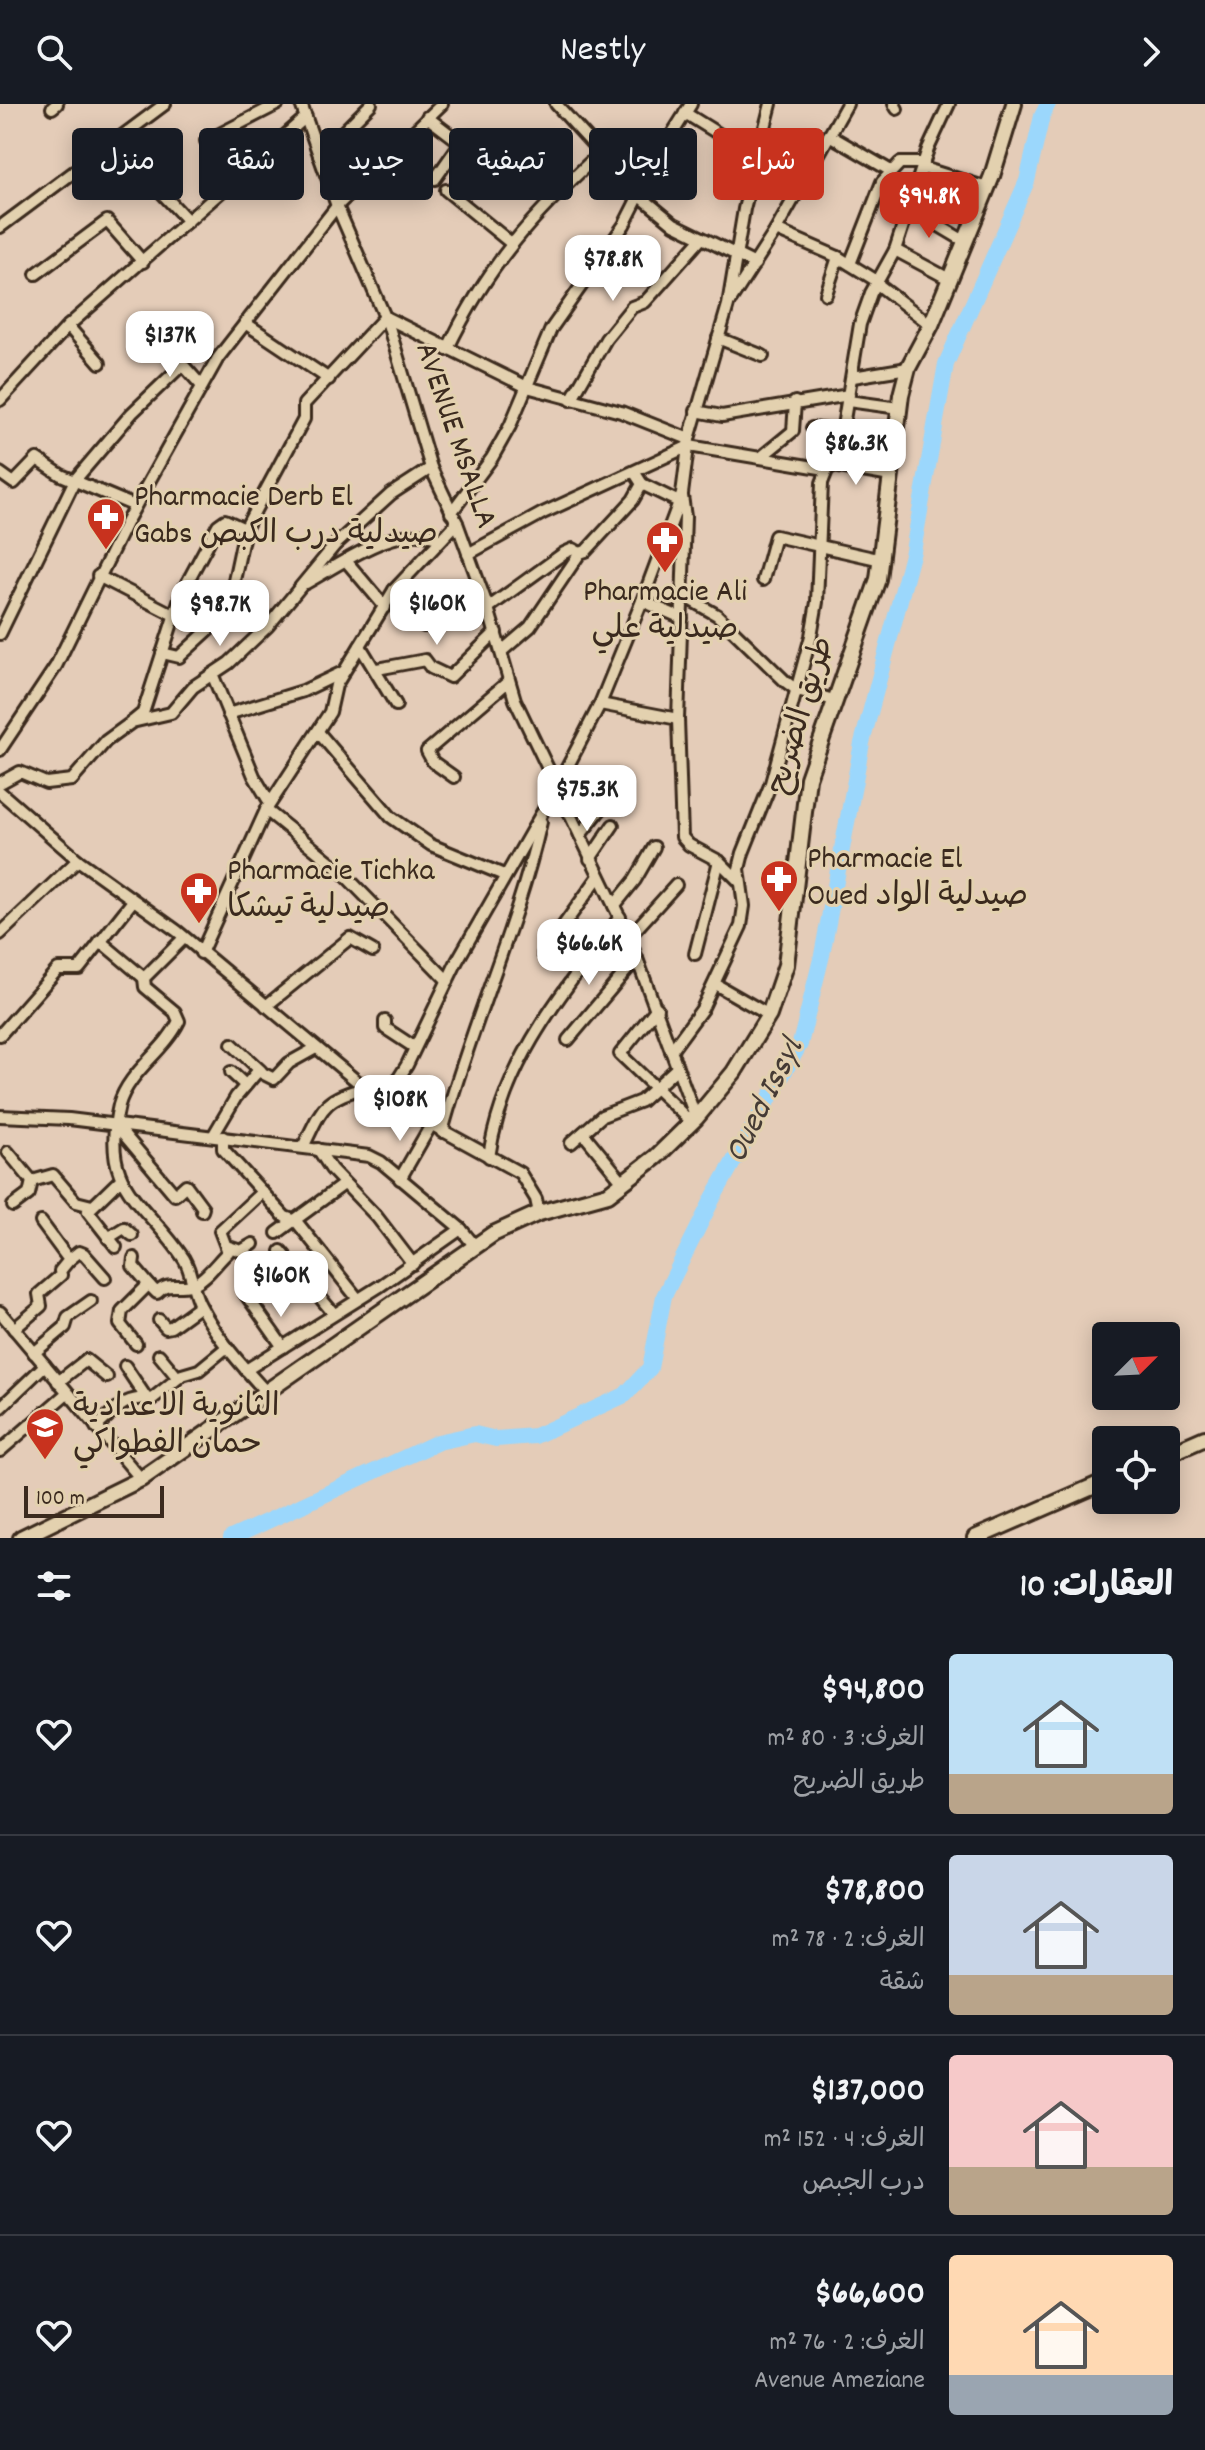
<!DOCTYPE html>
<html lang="ar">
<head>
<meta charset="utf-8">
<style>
	:root { --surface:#171b24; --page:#20242c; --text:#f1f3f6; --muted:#9ea1a6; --line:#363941; --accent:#c8321e }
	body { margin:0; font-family:Dekko,"Playpen Sans Arabic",sans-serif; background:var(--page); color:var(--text); direction:rtl; height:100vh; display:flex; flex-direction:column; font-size:30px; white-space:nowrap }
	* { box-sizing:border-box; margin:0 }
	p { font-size:26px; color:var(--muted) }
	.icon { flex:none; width:44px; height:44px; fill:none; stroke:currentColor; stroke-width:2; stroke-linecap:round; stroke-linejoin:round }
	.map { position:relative; height:1434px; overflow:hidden; direction:ltr }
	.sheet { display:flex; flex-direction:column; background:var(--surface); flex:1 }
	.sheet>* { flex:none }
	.guide { position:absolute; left:24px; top:24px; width:800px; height:72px; direction:rtl; display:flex; gap:16px }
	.needle { width:52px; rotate:66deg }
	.controls { position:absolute; left:1092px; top:1218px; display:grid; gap:16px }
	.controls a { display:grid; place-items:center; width:88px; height:88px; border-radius:8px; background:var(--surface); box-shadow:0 4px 20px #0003; font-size:40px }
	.scale { position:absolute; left:24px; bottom:20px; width:140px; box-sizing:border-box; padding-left:8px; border:4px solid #3b2a1e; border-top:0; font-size:22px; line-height:28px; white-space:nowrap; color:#3b2a1e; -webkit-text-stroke:6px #e3d1af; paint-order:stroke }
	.price { position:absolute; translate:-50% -68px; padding:0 18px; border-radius:16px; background:#fff; color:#222; font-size:26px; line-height:52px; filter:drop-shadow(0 2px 4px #0008) }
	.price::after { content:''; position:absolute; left:50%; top:48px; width:24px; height:18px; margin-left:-12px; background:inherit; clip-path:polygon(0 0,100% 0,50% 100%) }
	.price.current { background:var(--accent); color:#fff }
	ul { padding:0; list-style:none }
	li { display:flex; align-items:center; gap:24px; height:200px; padding:0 32px }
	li+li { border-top:2px solid var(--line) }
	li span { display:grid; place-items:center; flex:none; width:224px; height:160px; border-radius:8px; color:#555 }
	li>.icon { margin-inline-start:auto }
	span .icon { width:96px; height:96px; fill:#fffc; stroke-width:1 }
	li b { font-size:34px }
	h2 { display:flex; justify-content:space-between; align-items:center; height:96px; padding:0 32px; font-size:34px }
	.tag { padding:0 28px; border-radius:8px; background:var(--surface); box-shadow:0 4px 20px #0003; font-size:28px; line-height:72px }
	.tag.current { background:var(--accent); color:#fff }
	header { display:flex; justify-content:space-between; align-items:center; height:104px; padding:0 32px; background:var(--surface); font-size:36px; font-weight:600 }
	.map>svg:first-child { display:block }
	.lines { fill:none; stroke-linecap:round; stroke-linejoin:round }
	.river { stroke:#9bd7fc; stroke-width:16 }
	.street-casing { stroke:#3b2a1e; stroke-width:16 }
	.secondary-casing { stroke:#3b2a1e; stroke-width:20 }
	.street { stroke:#e3d1af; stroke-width:10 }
	.secondary { stroke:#e3d1af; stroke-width:14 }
	.labels { text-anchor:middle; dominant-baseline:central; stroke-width:6; stroke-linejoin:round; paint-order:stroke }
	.street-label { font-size:32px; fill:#3b2a1e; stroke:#e3d1af }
	.poi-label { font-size:32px; fill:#3b2a1e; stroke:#e3d1af; text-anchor:start }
	.water-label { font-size:34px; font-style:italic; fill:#453b34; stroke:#e3d1af }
</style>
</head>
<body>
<header><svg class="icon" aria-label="forward" viewBox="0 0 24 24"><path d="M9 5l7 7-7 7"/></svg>Nestly<svg class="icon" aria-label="search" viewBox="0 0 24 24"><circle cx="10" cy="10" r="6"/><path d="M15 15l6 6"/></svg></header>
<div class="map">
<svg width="1205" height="1434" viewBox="0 0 1205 1434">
	<rect width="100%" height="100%" fill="#e4ccb8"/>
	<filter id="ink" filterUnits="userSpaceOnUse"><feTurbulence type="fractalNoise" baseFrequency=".0125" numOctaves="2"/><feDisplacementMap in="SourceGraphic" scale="16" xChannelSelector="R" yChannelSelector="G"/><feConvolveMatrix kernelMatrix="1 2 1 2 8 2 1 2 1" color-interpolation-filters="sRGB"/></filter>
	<g filter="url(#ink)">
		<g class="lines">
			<polyline class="river" points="231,1434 438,1338 475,1330 496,1335 535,1332 625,1291 650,1264 664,1192 713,1094 800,940 822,851 862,639 913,447 946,260 1027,77 1042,12 1048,0"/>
			<defs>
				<g id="street">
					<polyline points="301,0 337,102 388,220 431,364 457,419 488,504 515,596 629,833 696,1014"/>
					<polyline points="556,0 640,92 674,120 755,160"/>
					<polyline points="894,0 897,5"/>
					<polyline points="52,4 57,0"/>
					<polyline points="685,9 756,53"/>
					<polyline points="427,13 494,64"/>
					<polyline points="829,31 891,67"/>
					<polyline points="122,34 160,87 188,117"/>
					<polyline points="206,37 278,0"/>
					<polyline points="397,43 435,75 461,38"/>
					<polyline points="319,52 371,0"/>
					<polyline points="923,64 987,84"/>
					<polyline points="446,86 511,139"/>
					<polyline points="909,104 966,138"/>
					<polyline points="0,123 165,0"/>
					<polyline points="776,126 838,153 877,177"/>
					<polyline points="895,146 951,176"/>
					<polyline points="850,160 882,78 900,59 924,59"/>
					<polyline points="36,170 107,117 143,158"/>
					<polyline points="876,179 931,221"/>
					<polyline points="826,190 838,153"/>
					<polyline points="731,196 776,126 847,0"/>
					<polyline points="245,219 329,275"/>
					<polyline points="68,222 100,259"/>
					<polyline points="718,234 763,252"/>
					<polyline points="168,244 200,280"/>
					<path d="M447,246C488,160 532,112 601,48"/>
					<polyline points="853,273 908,264"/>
					<polyline points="0,296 68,222 306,13"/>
					<polyline points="571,296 606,235 632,203 645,198 701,135"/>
					<polyline points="848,297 899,304"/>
					<polyline points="696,307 722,312 849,291"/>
					<polyline points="812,324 842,328"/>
					<polyline points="760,354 793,327 795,298"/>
					<polyline points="828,361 891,372"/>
					<polyline points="0,369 14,379 37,355 61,371 135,402"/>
					<polyline points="642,380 683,400"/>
					<polyline points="682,392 685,413 678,615 682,733 689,741 719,757 740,778"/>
					<polyline points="451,409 492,354 510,322 551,225 624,121 662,46 691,0"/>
					<polyline points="468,450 543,409 689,342 826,365"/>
					<polyline points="347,458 385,503"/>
					<polyline points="98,472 174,511"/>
					<polyline points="763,476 775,432 882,456"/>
					<path d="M306,479C343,459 397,417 440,435"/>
					<polyline points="394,486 424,522"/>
					<polyline points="682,491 717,511 786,578 797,586 834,596"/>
					<polyline points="642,497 682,514"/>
					<polyline points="488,504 564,449 573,445 580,449"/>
					<polyline points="0,530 75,376 132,309 181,262"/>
					<polyline points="360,542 396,601"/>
					<polyline points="502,547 530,523 580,449 586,447 633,396 642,380 635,369"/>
					<polyline points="162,549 179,553 216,519 229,500 245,425 304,315 304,300 385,213 527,283 621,308 689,335"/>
					<polyline points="377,565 425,556 431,564 450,573 496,528"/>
					<polyline points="213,572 254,672 270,699"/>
					<polyline points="600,600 678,615"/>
					<polyline points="228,610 303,587 343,568"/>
					<polyline points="132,618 143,609 182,488 218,421 225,416 245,425"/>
					<polyline points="318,628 391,713 431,741 504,771"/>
					<polyline points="0,646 56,562 127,417 218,254 337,102 442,0"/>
					<polyline points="454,673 433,658 427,647 509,577"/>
					<polyline points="0,679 20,668 46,679 72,676 106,637 132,618 171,609 193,583 229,559 268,522 335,441 391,390 431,364"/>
					<polyline points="0,688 78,756 177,827 365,984 520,1069 536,1095 539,1109"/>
					<polyline points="266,706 339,765 448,877"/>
					<polyline points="580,731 605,700"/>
					<polyline points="590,755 613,721"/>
					<polyline points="614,802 635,776 654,743"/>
					<polyline points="0,830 78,756"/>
					<polyline points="629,833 676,781"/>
					<path d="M184,834L144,874L145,883L175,908L179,917C164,948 128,968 119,1001C99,1086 145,1096 184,1155C193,1170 192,1187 200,1201C217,1234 241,1261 266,1288"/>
					<polyline points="100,837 144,874"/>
					<polyline points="201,849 266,706 330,608 336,581 394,486 457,419"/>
					<polyline points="543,850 599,772"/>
					<polyline points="695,850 719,757"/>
					<polyline points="715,880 769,911"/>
					<polyline points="266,902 350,834 373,847"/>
					<polyline points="657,904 620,950 691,1018"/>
					<polyline points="385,917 385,924 414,943"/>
					<polyline points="0,931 58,865 79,865 132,798"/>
					<polyline points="568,936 637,854"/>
					<polyline points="232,940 261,967"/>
					<polyline points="671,947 702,905 741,822 744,802 739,765 743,749 771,679 811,532 817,498 822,379 842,328 860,220 871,189 895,146 928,45 949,0"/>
					<polyline points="231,968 244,980"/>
					<polyline points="385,996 407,961 457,857 558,681 600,600 642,497 682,390 689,335 728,201 744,105 771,0"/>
					<polyline points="0,1012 69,1015 369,1052 381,1058 461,1125 474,1141"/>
					<polyline points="116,1021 175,1091 186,1081 203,1104 202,1107"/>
					<path d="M442,1028C470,923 517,824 541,718"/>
					<polyline points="583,1029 623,1078"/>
					<polyline points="213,1032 236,993 258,967 274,975 289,959 316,944"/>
					<polyline points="223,1033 223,1045 285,1113 296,1117 358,1195"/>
					<polyline points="571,1039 602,1012 641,997 677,964"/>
					<path d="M303,1043C322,1005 322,994 365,984"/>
					<polyline points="318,1045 331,1065 377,1113 413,1160"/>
					<polyline points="8,1048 32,1077 53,1071 76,1098 92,1102"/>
					<path d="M489,1053C502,959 564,886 620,813"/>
					<polyline points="400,1075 431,1021"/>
					<polyline points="13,1102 29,1090 32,1077"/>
					<polyline points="277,1129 344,1080"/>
					<polyline points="108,1134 124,1124 132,1131"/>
					<polyline points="116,1143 88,1107 120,1076"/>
					<polyline points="229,1143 241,1147 253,1140"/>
					<polyline points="281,1147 334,1210"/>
					<polyline points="134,1154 133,1162 150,1182"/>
					<polyline points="69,1156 79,1148 84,1150 105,1174"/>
					<polyline points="274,1180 265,1170 244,1188 283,1243"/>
					<polyline points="0,1208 141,1375"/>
					<polyline points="159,1216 166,1224 171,1223 200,1202"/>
					<polyline points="14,1225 41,1202 39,1190 61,1171 60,1167 69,1156 41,1118"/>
					<path d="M136,1240L120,1220L122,1207L146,1183L150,1182L157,1189C169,1176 180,1186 194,1180C207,1174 217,1158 228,1148L220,1127L262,1088"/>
					<polyline points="34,1249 65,1223 68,1213 91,1197"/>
					<polyline points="159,1251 178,1274"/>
					<polyline points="125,1262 147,1295"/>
					<polyline points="246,1266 380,1182 461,1125"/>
					<polyline points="58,1278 86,1256 107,1273"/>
					<polyline points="0,1304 45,1261"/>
					<path d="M96,1323C116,1306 125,1291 152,1295L182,1271L199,1266L227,1243"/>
					<polyline points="0,1347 67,1289"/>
				</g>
				<g id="secondary">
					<polyline points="1166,1351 1205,1334"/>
					<polyline points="21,1434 141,1375 493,1130 539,1109 608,1090 656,1053 696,1014 734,968 769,911 786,861 808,674 878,475 901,291 908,264 931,221 992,72 1014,0"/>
					<polyline points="975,1434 1106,1377"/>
				</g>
			</defs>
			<use href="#street" class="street-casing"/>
			<use href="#secondary" class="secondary-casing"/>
			<use href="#street" class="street"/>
			<use href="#secondary" class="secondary"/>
		</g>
	</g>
	<defs>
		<symbol id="pharmacy-pin" viewBox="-11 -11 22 30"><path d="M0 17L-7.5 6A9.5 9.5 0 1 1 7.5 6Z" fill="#c8321e" stroke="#e3d1af"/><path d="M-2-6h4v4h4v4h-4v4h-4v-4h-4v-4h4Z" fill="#fff"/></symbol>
		<symbol id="school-pin" viewBox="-11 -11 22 30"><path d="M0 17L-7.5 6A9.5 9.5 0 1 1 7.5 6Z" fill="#c8321e" stroke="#e3d1af"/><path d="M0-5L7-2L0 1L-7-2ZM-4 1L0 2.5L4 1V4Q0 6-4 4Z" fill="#fff"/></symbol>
	</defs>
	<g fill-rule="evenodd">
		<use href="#pharmacy-pin" x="84" y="391" width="44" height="60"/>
		<use href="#pharmacy-pin" x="643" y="414" width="44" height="60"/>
		<use href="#pharmacy-pin" x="757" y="753" width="44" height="60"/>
		<use href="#pharmacy-pin" x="177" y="765" width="44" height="60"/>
		<use href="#school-pin" x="23" y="1301" width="44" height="60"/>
	</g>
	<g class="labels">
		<g class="street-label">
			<text transform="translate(454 332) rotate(71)">AVENUE MSALLA</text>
			<text transform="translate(803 612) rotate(-73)">طريق الضريح</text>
		</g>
		<g class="poi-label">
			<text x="134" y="395">Pharmacie Derb El<tspan x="134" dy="37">Gabs صيدلية درب الكبص</tspan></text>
			<text x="665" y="490" text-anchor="middle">Pharmacie Ali<tspan x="665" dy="37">صيدلية علي</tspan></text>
			<text x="807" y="757">Pharmacie El<tspan x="807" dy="37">Oued صيدلية الواد</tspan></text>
			<text x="227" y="769">Pharmacie Tichka<tspan x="227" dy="37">صيدلية تيشكا</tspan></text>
			<text x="73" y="1305">الثانوية الاعدادية<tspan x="73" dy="37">حمان الفطواكي</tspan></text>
		</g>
		<g class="water-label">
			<text transform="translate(766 998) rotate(-63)">Oued Issyl</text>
		</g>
	</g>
</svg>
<div class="controls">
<a><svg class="needle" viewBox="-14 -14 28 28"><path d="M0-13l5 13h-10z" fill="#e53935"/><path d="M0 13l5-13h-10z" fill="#9ea1a6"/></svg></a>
<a><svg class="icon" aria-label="locate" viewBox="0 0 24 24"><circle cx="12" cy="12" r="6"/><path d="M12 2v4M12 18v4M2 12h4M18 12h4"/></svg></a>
</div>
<div class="scale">100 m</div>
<b class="price current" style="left:929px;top:136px">$94.8K</b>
<b class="price" style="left:613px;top:199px">$78.8K</b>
<b class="price" style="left:170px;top:275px">$137K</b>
<b class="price" style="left:856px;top:383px">$86.3K</b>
<b class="price" style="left:437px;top:543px">$160K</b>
<b class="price" style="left:220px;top:544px">$98.7K</b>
<b class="price" style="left:587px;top:729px">$75.3K</b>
<b class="price" style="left:589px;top:883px">$66.6K</b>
<b class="price" style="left:400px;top:1039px">$108K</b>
<b class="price" style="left:281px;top:1215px">$160K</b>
<div class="guide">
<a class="tag current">شراء</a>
<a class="tag">إيجار</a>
<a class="tag">تصفية</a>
<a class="tag">جديد</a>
<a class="tag">شقة</a>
<a class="tag">منزل</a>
</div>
</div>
<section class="sheet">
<h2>العقارات: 10<svg class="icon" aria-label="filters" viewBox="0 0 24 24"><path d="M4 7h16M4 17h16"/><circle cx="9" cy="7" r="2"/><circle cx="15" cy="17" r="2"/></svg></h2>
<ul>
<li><span style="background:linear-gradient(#bfe0f5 75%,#b9a48a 0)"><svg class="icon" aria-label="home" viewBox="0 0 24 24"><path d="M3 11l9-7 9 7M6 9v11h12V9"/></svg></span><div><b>$94,800</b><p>الغرف: 3 · 80 m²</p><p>طريق الضريح</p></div><svg class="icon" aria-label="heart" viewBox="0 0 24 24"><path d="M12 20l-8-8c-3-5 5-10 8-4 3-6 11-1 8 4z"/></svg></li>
<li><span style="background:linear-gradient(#c9d6e8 75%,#b9a48a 0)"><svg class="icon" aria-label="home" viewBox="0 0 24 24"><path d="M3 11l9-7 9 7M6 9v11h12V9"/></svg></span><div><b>$78,800</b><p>الغرف: 2 · 78 m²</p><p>شقة</p></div><svg class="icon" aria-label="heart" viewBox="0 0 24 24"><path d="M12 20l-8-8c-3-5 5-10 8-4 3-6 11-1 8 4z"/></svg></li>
<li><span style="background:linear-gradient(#f6c9c9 70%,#b9a48a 0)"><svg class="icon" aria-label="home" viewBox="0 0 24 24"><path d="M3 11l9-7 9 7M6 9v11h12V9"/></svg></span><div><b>$137,000</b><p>الغرف: 4 · 152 m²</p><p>درب الجبص</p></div><svg class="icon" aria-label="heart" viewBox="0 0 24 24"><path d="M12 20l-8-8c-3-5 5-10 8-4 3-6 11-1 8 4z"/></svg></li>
<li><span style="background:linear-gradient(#ffd9b3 75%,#9aa5b1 0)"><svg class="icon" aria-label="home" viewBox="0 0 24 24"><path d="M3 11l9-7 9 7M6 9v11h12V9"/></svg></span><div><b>$66,600</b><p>الغرف: 2 · 76 m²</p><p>Avenue Ameziane</p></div><svg class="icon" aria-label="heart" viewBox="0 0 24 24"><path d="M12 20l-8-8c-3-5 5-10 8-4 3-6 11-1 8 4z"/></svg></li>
</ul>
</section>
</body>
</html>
